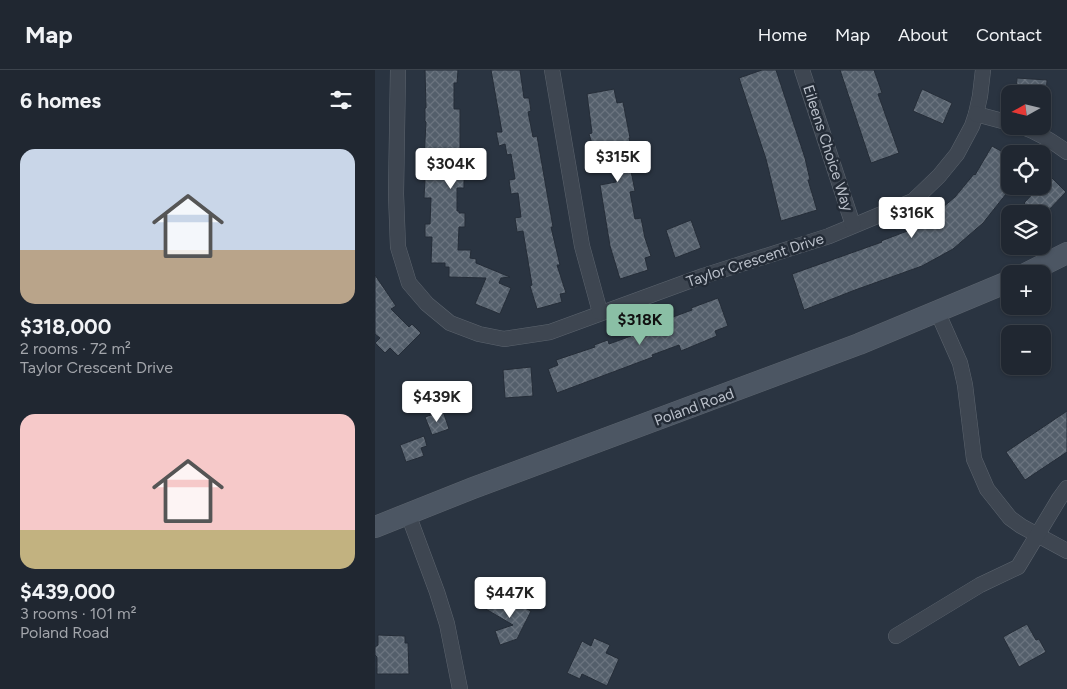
<!DOCTYPE html>
<html lang="en">
<head>
<meta charset="utf-8">
<style>
	:root { --surface:#202731; --page:#2d333d; --text:#f1f3f6; --muted:#a2a5ab; --line:#3d444d; --accent:#8abfa5 }
	body { margin:0; font-family:Figtree,sans-serif; background:var(--page); color:var(--text); height:100vh; display:flex; flex-direction:column; font-size:19px; white-space:nowrap }
	* { box-sizing:border-box; margin:0 }
	p { font-size:16px; color:var(--muted) }
	.icon { flex:none; width:28px; height:28px; fill:none; stroke:currentColor; stroke-width:2; stroke-linecap:round; stroke-linejoin:round }
	.map { position:relative; flex:1; overflow:hidden }
	.side { display:flex; flex-direction:column; background:var(--surface); width:375px }
	.side>* { flex:none }
	.needle { width:32px; rotate:262deg }
	.controls { position:absolute; left:626px; top:15px; display:grid; gap:10px }
	.controls a { display:grid; place-items:center; width:50px; height:50px; border-radius:10px; background:var(--surface); box-shadow:0 1px 4px #0004,0 0 0 1px var(--line); font-size:25px }
	.price { position:absolute; translate:-50% -42px; padding:0 11px; border-radius:5px; background:#fff; color:#222; font-size:16px; line-height:32px; filter:drop-shadow(0 1px 2px #0008) }
	.price::after { content:''; position:absolute; left:50%; top:30px; width:15px; height:11px; margin-left:-8px; background:inherit; clip-path:polygon(0 0,100% 0,50% 100%) }
	.price.active { background:var(--accent); color:#111 }
	ul { padding:0; list-style:none }
	li { display:grid; align-content:center; gap:10px; height:265px; padding:0 20px }
	li span { display:grid; place-items:center; height:155px; border-radius:15px; color:#555 }
	li>.icon { margin-inline-start:auto }
	span .icon { width:90px; height:90px; fill:#fffc; stroke-width:1 }
	li b { font-size:21px }
	h2 { display:flex; justify-content:space-between; align-items:center; height:60px; padding:0 20px; font-size:21px }
	header { display:flex; align-items:center; gap:30px; box-sizing:border-box; height:70px; padding:0 25px; background:var(--surface); border-bottom:1px solid var(--line) }
	header strong { font-size:24px }
	nav { display:flex; gap:28px; margin-inline-start:auto; font-size:18px }
	main { display:flex; flex:1; min-height:0 }
	.map>svg:first-child { display:block }
	.building { fill:url(#building-cross-hatch); stroke:#252d38 }
	.lines { fill:none; stroke-linecap:round; stroke-linejoin:round }
	.street-casing { stroke:#5c646e; stroke-width:16 }
	.secondary-casing { stroke:#5c646e; stroke-width:22 }
	.street { stroke:#3e4651; stroke-width:15 }
	.secondary { stroke:#4c5663; stroke-width:21 }
	.labels { text-anchor:middle; dominant-baseline:central; stroke-width:5; stroke-linejoin:round; paint-order:stroke }
	.street-label { font-size:15px; fill:#bbc1cb; stroke:#232b36 }
</style>
</head>
<body>
<header>
<strong>Map</strong>
<nav><a>Home</a><a>Map</a><a>About</a><a>Contact</a></nav>
</header>
<main>
<section class="side">
<h2>6 homes<svg class="icon" aria-label="filters" viewBox="0 0 24 24"><path d="M4 7h16M4 17h16"/><circle cx="9" cy="7" r="2"/><circle cx="15" cy="17" r="2"/></svg></h2>
<ul>
<li><span style="background:linear-gradient(#c9d6e8 65%,#b9a48a 0)"><svg class="icon" aria-label="home" viewBox="0 0 24 24"><path d="M3 11l9-7 9 7M6 9v11h12V9"/></svg></span><div><b>$318,000</b><p>2 rooms · 72 m²</p><p>Taylor Crescent Drive</p></div></li>
<li><span style="background:linear-gradient(#f6c9c9 75%,#c2b280 0)"><svg class="icon" aria-label="home" viewBox="0 0 24 24"><path d="M3 11l9-7 9 7M6 9v11h12V9"/></svg></span><div><b>$439,000</b><p>3 rooms · 101 m²</p><p>Poland Road</p></div></li>
</ul>
</section>
<div class="map">
<svg width="692" height="619" viewBox="0 0 692 619">
	<defs>
		<pattern id="building-cross-hatch" width="8" height="8" patternUnits="userSpaceOnUse" patternTransform="scale(1.25)"><rect width="8" height="8" fill="#545f6b"/><path d="M0 0l8 8M0 8l8-8" fill="none" stroke="#6b747f"/></pattern>
	</defs>
	<rect width="100%" height="100%" fill="#2a3441"/>
	<g class="building">
		<polygon points="50,0 83,0 82,13 79,13 79,39 85,39 85,80 82,80 82,105 89,105 89,118 82,118 82,141 84,141 84,143 90,143 90,157 84,157 83,180 96,180 95,188 101,189 101,193 135,207 126,208 124,213 136,218 125,244 100,234 111,208 74,207 74,197 70,197 70,193 56,193 57,167 50,167 50,154 55,154 56,128 49,128 51,90 49,90 51,52 50,51 50,38 51,38"/>
		<polygon points="116,0 145,0 149,28 154,28 156,41 153,42 158,67 162,66 178,157 176,157 185,195 182,195 191,223 185,224 187,232 162,239 155,216 157,215 148,161 142,162 140,148 146,147 143,123 136,124 134,110 140,109 136,84 132,85 130,74 124,76 121,62 127,62"/>
		<polygon points="387,0 401,0 430,88 435,110 433,110 442,140 406,151 391,89 364,8"/>
		<polygon points="465,0 499,0 507,23 503,24 524,83 496,93"/>
		<polygon points="642,8 672,10 671,24 641,24"/>
		<polygon points="239,19 242,33 248,32 255,68 254,68 258,85 253,86 260,121 255,122 260,149 266,148 270,168 276,186 270,188 273,200 245,209 235,176 225,115 241,112 237,87 222,90 214,64 217,63 212,24"/>
		<polygon points="547,19 577,33 568,54 538,41"/>
		<polygon points="617,76 635,86 635,119 608,153 578,179 547,196 480,220 429,240 417,204 507,172 506,171 535,160 555,148 580,127 599,104 600,105"/>
		<polygon points="675,106 691,122 670,144 660,144 649,133 665,116 668,116 668,114"/>
		<polygon points="316,150 326,178 300,188 291,160"/>
		<polygon points="0,205 21,236 16,239 34,257 37,254 46,263 23,286 15,278 10,283 0,273 5,268 0,264"/>
		<polygon points="343,228 353,256 340,261 342,266 306,281 304,275 277,285 278,287 182,323 173,299 183,295 181,290 220,277 219,275 233,270 234,274 256,266 254,263 317,240 316,238"/>
		<polygon points="156,297 158,326 130,328 128,300"/>
		<polygon points="68,341 74,359 57,365 50,347"/>
		<polygon points="692,341 692,382 650,410 631,382"/>
		<polygon points="49,366 52,376 46,378 49,386 31,392 25,375"/>
		<polygon points="145,527 148,537 156,541 142,569 125,575 120,561 138,555 109,538"/>
		<polygon points="652,554 661,570 664,569 671,582 644,597 628,567"/>
		<polygon points="3,565 30,566 30,573 33,573 34,604 2,604 2,587 0,585 0,577 3,575"/>
		<polygon points="219,568 235,575 231,583 244,589 232,616 207,604 205,609 192,603 207,571 216,576"/>
	</g>
	<g class="lines">
		<defs>
			<g id="street">
				<polyline points="23,0 21,124 23,177 34,213 52,234 75,253 104,264 129,269 175,262 328,206 454,166 538,131 564,106 582,84 597,56 601,44 605,26 608,0"/>
				<polyline points="177,0 207,176 225,242"/>
				<polyline points="427,0 478,155"/>
				<polyline points="601,44 635,53"/>
				<path d="M645,56C663,62 677,71 692,82"/>
				<polyline points="562,241 585,293 590,315 599,389 612,419 635,448 646,456 692,481"/>
				<polyline points="33,444 62,522 72,554 85,619"/>
				<polyline points="521,566 605,515 643,497 684,429 692,418"/>
			</g>
			<g id="secondary">
				<polyline points="650,204 692,183"/>
				<polyline points="0,457 98,418 484,274 635,211"/>
			</g>
		</defs>
		<use href="#street" class="street-casing"/>
		<use href="#secondary" class="secondary-casing"/>
		<use href="#street" class="street"/>
		<use href="#secondary" class="secondary"/>
	</g>
	<g class="labels">
		<g class="street-label">
			<text transform="translate(453 78) rotate(72)">Eileens Choice Way</text>
			<text transform="translate(380 190) rotate(-18)">Taylor Crescent Drive</text>
			<text transform="translate(319 337) rotate(-20)">Poland Road</text>
		</g>
	</g>
</svg>
<div class="controls">
<a><svg class="needle" viewBox="-14 -14 28 28"><path d="M0-13l5 13h-10z" fill="#e53935"/><path d="M0 13l5-13h-10z" fill="#a2a5ab"/></svg></a>
<a><svg class="icon" aria-label="locate" viewBox="0 0 24 24"><circle cx="12" cy="12" r="6"/><path d="M12 2v4M12 18v4M2 12h4M18 12h4"/></svg></a>
<a><svg class="icon" aria-label="layers" viewBox="0 0 24 24"><path d="M12 4l9 5-9 5-9-5zM3 14l9 5 9-5"/></svg></a>
<a>+</a>
<a>−</a>
</div>
<b class="price" style="left:243px;top:113px">$315K</b>
<b class="price" style="left:76px;top:120px">$304K</b>
<b class="price" style="left:537px;top:169px">$316K</b>
<b class="price active" style="left:265px;top:276px">$318K</b>
<b class="price" style="left:62px;top:353px">$439K</b>
<b class="price" style="left:135px;top:549px">$447K</b>
</div>
</main>
</body>
</html>
